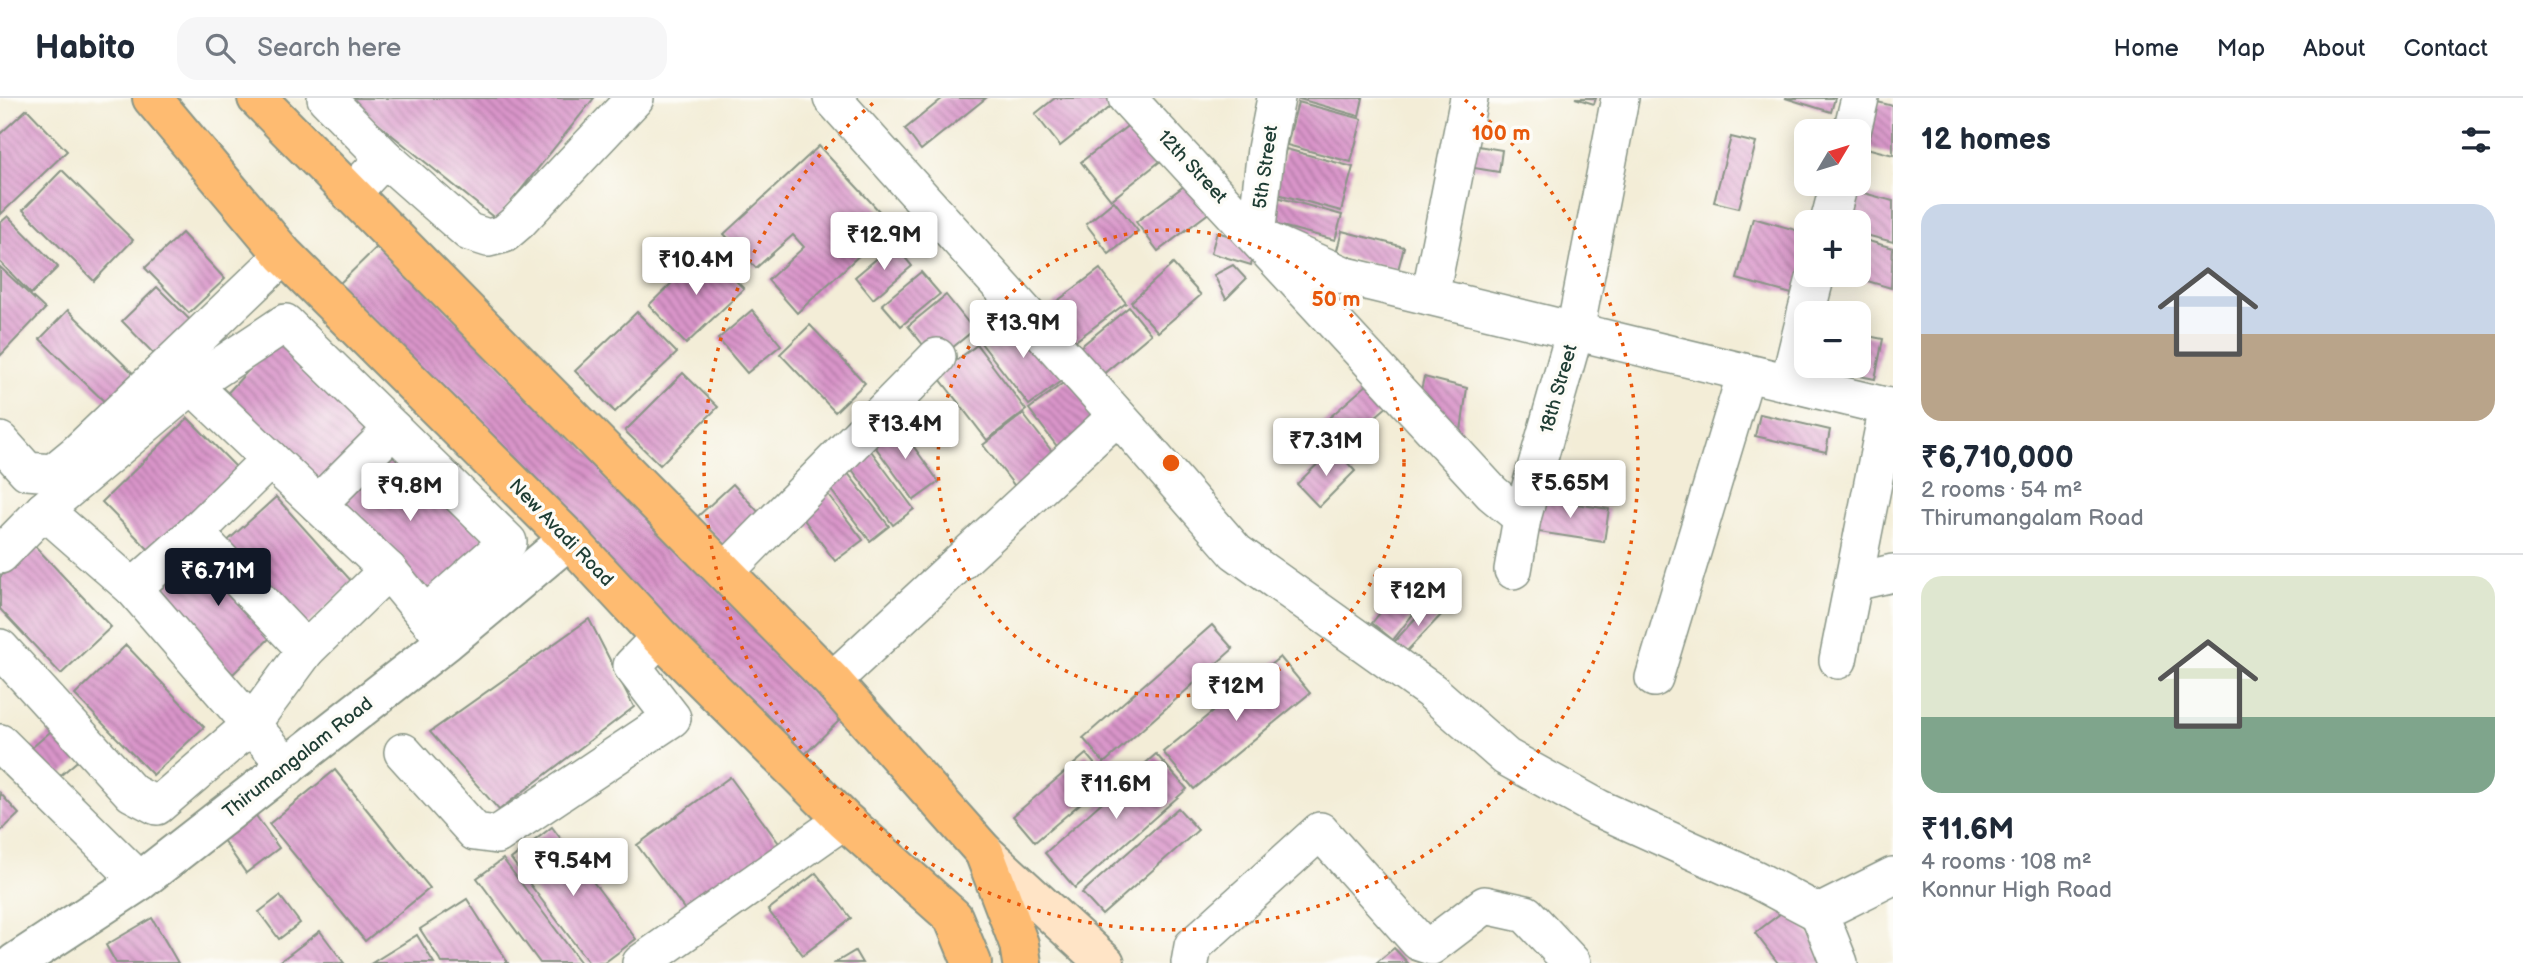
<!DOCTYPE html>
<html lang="en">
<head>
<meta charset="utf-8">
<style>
	:root { --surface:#fff; --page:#f6f6f7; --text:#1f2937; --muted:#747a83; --line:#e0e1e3; --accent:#111827 }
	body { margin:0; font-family:"Balsamiq Sans",sans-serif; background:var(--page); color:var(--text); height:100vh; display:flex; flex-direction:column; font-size:26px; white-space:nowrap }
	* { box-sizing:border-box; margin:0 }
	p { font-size:23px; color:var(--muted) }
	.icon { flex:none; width:38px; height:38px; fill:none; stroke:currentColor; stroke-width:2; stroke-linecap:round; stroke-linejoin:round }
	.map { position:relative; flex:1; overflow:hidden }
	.details { display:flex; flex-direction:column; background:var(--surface); width:630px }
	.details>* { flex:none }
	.needle { width:46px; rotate:52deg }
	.tools { position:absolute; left:1794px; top:21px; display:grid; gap:14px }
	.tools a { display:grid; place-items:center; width:77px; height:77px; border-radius:14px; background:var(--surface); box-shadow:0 4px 18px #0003; font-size:35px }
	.price { position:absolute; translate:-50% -60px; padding:0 16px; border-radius:7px; background:#fff; color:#222; font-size:23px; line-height:46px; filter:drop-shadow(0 2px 4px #0008) }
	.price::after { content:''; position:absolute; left:50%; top:42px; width:21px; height:16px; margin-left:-10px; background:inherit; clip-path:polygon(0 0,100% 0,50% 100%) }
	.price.selected { background:var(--accent); color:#fff }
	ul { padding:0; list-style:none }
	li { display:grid; align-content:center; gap:14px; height:371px; padding:0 28px }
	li+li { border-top:2px solid var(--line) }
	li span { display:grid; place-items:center; height:217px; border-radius:21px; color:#555 }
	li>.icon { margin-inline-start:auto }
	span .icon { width:126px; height:126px; fill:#fffc; stroke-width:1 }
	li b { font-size:30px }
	h2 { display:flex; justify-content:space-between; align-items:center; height:84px; padding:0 28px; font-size:30px }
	header { display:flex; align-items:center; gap:42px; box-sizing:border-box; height:98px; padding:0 35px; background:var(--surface); border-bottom:2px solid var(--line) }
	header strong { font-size:33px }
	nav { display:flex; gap:38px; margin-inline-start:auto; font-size:24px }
	.search { width:490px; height:63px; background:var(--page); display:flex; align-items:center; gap:18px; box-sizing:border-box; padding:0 24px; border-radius:21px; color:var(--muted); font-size:26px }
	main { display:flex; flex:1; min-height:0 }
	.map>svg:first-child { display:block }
	.building { fill:url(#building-back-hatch) }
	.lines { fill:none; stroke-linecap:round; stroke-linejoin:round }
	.minor-casing { stroke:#899586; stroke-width:40 }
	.tertiary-casing { stroke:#899586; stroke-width:42 }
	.secondary-casing { stroke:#899586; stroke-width:42 }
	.primary-casing { stroke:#899586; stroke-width:42 }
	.minor { stroke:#fff; stroke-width:37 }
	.tertiary { stroke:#fff; stroke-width:38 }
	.secondary { stroke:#ffe4c6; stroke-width:38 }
	.primary { stroke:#febb71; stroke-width:38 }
	.ring { fill:none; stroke:#e8590c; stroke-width:3.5; stroke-dasharray:3.5 7 }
	.labels { text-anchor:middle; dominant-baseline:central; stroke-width:7; stroke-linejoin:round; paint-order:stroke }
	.street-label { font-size:19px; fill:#1f3d34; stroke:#fdfcf7 }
	.centre { fill:#e8590c; stroke:#fdfcf7; stroke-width:3.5 }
	.ring-label { font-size:21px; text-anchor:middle; font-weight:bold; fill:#e8590c; stroke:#fdfcf7; stroke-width:7; stroke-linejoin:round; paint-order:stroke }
</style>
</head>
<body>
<header>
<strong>Habito</strong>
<div class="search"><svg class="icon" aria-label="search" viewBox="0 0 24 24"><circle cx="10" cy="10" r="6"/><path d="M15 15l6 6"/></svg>Search here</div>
<nav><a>Home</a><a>Map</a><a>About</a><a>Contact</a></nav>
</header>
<main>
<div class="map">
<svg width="1893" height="865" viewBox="0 0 1893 865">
	<defs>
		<pattern id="building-back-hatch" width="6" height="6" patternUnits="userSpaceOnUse" patternTransform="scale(1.75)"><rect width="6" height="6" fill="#d994c9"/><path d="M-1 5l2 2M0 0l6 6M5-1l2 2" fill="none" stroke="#af7aa4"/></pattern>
	</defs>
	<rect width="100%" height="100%" fill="#fdfcf7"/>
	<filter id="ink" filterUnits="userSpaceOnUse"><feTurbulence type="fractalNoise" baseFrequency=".0143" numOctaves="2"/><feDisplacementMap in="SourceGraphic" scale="14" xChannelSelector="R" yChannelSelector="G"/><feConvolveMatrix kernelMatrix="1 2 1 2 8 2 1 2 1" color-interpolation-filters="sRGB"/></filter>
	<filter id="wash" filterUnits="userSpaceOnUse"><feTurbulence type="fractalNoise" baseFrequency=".00686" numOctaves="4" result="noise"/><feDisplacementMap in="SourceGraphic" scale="28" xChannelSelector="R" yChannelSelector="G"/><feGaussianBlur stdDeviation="1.57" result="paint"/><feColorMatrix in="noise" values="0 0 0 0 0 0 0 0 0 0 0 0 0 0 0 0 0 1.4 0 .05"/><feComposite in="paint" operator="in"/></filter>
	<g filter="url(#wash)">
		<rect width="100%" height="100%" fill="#f3edd7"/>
		<g id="blocks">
			<g class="building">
				<polygon points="346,0 594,0 497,122"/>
				<polygon points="943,0 986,0 921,52 905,31"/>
				<polygon points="1055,0 1107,0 1112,7 1060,48 1035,16"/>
				<polygon points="1296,0 1363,0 1359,18"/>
				<polygon points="1575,0 1596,0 1594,6"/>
				<polygon points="1785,0 1835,0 1831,14"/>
				<polygon points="1870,2 1893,8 1893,57 1859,48"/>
				<polygon points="1298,4 1362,21 1351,64 1287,47"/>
				<polygon points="27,11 67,53 0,117 0,36"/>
				<polygon points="1134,23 1163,61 1111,102 1081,64"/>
				<polygon points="1731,39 1756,45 1739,110 1714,104"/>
				<polygon points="1472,47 1502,52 1499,74 1468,69"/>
				<polygon points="819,48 892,127 797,215 768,182 804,149 793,137 756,170 724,136"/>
				<polygon points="1286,51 1353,69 1341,113 1274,95"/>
				<polygon points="62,72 133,142 94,183 23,112"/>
				<polygon points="1192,82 1214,111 1158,153 1136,124"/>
				<polygon points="1849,91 1893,103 1893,144 1858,135 1858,124 1841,124"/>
				<polygon points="1277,99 1342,117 1335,142 1270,125"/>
				<polygon points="1114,103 1138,133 1109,156 1086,126"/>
				<polygon points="8,118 58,169 31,196 0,164 0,125"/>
				<polygon points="1753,120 1806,135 1806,170 1799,198 1737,181"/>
				<polygon points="1342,133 1404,149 1398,172 1336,156"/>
				<polygon points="1217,134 1257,146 1251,167 1211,155"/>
				<polygon points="182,135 225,181 189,215 145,170"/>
				<polygon points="1858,140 1893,150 1891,190 1847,177 1858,177"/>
				<polygon points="381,145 846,616 799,662 333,192"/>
				<polygon points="894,146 912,168 873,201 855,179"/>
				<polygon points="706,152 744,191 686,246 649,207"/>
				<polygon points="1173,166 1201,197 1158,234 1131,204"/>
				<polygon points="1233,167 1246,181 1226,201 1214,177"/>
				<polygon points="0,169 45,211 0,258"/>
				<polygon points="1100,171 1126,205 1074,244 1048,210"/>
				<polygon points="921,174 940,196 901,228 882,206"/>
				<polygon points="157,189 192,224 157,259 122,223"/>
				<polygon points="946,197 974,232 936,263 908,228"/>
				<polygon points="1129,209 1151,236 1102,277 1079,250"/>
				<polygon points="68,212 142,284 114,313 40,241"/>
				<polygon points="752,212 781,247 747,275 718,241"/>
				<polygon points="637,214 677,255 615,314 575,273"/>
				<polygon points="1017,218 1065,280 1029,307 981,245"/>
				<polygon points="810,227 865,285 835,314 780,256"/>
				<polygon points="1858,236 1883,241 1875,281 1814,269 1858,268"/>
				<polygon points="277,241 373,330 320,389 223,300"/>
				<polygon points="977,247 1026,312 987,342 937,277"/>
				<polygon points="683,275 718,309 660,367 625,333"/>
				<polygon points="1071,279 1105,322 1062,355 1029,311"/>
				<polygon points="1376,279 1395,302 1342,347 1323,325"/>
				<polygon points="1424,279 1467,290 1460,340 1419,301"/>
				<polygon points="1023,316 1061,365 1021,396 983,347"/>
				<polygon points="1760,316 1830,332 1826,354 1755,338"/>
				<polygon points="188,320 238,371 152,455 102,404"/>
				<polygon points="896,324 939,384 914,402 871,343"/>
				<polygon points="863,342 914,411 893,427 842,358"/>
				<polygon points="386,350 486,442 433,499 334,408"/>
				<polygon points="1334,350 1355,373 1319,409 1297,386"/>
				<polygon points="840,365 889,428 870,443 821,379"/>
				<polygon points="733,386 761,417 726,450 697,419"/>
				<polygon points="820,386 863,442 835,463 793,407"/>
				<polygon points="276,399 353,485 301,532 224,446"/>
				<polygon points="1537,400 1609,411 1604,444 1532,433"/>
				<polygon points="203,445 283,527 233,576 153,493"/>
				<polygon points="34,447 111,529 61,576 0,511 0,479"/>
				<polygon points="1399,491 1420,507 1393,542 1372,525"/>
				<polygon points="1429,505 1442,516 1405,555 1394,544"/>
				<polygon points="589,521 634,609 499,712 430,634"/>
				<polygon points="1212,527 1233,551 1104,665 1083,640"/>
				<polygon points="126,547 204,629 153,677 75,597"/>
				<polygon points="1280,559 1310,595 1194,691 1163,654"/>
				<polygon points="63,623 89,653 54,683 28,653"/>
				<polygon points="1086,656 1108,682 1035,744 1013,718"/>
				<polygon points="1156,656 1187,691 1075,790 1045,755"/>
				<polygon points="335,672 430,790 365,843 269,726"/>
				<polygon points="730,679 781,748 688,816 637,747"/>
				<polygon points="0,695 19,716 0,734"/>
				<polygon points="1178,710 1198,732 1102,817 1082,795"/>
				<polygon points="254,715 279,750 246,775 221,739"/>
				<polygon points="552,729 636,841 604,865 589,865 511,761"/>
				<polygon points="503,761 581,865 540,865 477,780"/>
				<polygon points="816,775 851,820 803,857 768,812"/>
				<polygon points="280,798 300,825 279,841 259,814"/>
				<polygon points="467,801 508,865 442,865 420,831"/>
				<polygon points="1789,809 1829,862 1825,865 1778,865 1755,835"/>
				<polygon points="152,820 178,865 116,865 106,847"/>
				<polygon points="320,833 344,865 278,865"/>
				<polygon points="417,837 434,865 372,865"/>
				<polygon points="1394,850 1408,865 1376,865"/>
				<polygon points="855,853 862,865 835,865"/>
			</g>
		</g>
	</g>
	<g filter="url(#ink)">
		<use href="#blocks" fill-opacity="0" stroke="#899586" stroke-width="2"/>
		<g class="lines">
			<defs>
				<g id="minor">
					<polyline points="326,0 385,60"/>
					<polyline points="832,0 1131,333 1236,454 1431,593 1506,659 1598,710 1755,781 1819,815"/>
					<polyline points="1127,0 1492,395 1522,420"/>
					<polyline points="1852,33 1860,0"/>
					<polyline points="351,96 385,60 469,134 488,140 504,136 518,124 635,0"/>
					<polyline points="1829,124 1839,86"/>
					<polyline points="1256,138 1346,178 1893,310"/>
					<polyline points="1256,138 1266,51 1276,0"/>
					<polyline points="1430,198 1469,0"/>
					<polyline points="1806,215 1816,177"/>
					<polyline points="1789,285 1806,216"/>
					<polyline points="192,287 285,225 508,444 425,517"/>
					<polyline points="0,343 27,373 53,375 76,356 284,157"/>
					<polyline points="318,406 393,331"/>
					<polyline points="44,412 133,490 288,669"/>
					<polyline points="195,435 270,361 388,472"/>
					<polyline points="0,457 44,412 192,287 270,361"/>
					<polyline points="1513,472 1522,420 1575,233 1620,0"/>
					<polyline points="725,474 937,259"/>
					<polyline points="1854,484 1893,475"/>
					<polyline points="133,490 195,435 306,552 388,472 440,535"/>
					<polyline points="0,550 132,695 157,708 250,628 306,552"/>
					<polyline points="1838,562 1888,309"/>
					<polyline points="1654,580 1746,275"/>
					<polyline points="832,583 1117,318"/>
					<polyline points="0,645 140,783"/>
					<polyline points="403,654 475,734 497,737 672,620 632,568 660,539"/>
					<polyline points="1819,815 1893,778"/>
					<polyline points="1819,815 1839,865"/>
					<polyline points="641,865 844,722"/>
					<polyline points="1190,865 1193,848 1320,733 1419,844 1431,848 1485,807 1526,816 1572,865"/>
				</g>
				<polyline id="tertiary" points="15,865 140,783 447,543 569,441"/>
				<polyline id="secondary" points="984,754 1105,865"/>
				<g id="primary">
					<polyline points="152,0 284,157 569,441 660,539 844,722 953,819 972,865"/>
					<polyline points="257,0 832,583 984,754 1019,846 1022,865"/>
				</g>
			</defs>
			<use href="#minor" class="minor-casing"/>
			<use href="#tertiary" class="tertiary-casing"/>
			<use href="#secondary" class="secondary-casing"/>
			<use href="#primary" class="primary-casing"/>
			<use href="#minor" class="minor"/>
			<use href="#tertiary" class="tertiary"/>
			<use href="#secondary" class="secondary"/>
			<use href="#primary" class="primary"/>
		</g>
	</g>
	<g class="ring">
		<circle cx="1171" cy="365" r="233"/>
		<path d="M1465 2A467 467 0 1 1 877 2"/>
	</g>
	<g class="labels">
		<g class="street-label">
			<text transform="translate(1192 69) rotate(47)">12th Street</text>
			<text transform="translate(1266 69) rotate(-82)">5th Street</text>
			<text transform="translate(1559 291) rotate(-74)">18th Street</text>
			<text transform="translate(561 435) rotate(46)">New Avadi Road</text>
			<text transform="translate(298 660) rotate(-38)">Thirumangalam Road</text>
		</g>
	</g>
	<circle cx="1171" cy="365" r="10" class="centre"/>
	<g class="ring-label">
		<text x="1501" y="42">100 m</text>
		<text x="1336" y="208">50 m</text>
	</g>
</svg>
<div class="tools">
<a><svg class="needle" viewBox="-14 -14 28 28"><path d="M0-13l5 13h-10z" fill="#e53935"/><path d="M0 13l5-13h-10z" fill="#747a83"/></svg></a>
<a>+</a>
<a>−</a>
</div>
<b class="price" style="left:884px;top:174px">₹12.9M</b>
<b class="price" style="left:696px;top:199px">₹10.4M</b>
<b class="price" style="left:1023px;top:262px">₹13.9M</b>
<b class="price" style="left:905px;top:363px">₹13.4M</b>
<b class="price" style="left:1326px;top:380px">₹7.31M</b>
<b class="price" style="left:1570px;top:422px">₹5.65M</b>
<b class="price" style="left:410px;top:425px">₹9.8M</b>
<b class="price selected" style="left:218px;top:510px">₹6.71M</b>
<b class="price" style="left:1418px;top:530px">₹12M</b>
<b class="price" style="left:1236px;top:625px">₹12M</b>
<b class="price" style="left:1116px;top:723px">₹11.6M</b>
<b class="price" style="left:573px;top:800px">₹9.54M</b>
</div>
<section class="details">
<h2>12 homes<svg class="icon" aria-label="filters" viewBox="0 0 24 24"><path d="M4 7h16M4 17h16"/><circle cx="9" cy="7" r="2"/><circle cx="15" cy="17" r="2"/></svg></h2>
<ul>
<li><span style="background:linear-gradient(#c9d6e8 60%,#b9a48a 0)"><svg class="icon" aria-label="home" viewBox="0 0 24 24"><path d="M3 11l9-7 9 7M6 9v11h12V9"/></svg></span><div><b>₹6,710,000</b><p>2 rooms · 54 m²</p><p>Thirumangalam Road</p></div></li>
<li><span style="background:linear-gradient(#dfe7d0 65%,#7fa58c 0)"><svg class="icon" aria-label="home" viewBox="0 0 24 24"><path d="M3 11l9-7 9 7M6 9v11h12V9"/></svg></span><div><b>₹11.6M</b><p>4 rooms · 108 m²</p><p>Konnur High Road</p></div></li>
</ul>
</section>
</main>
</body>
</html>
